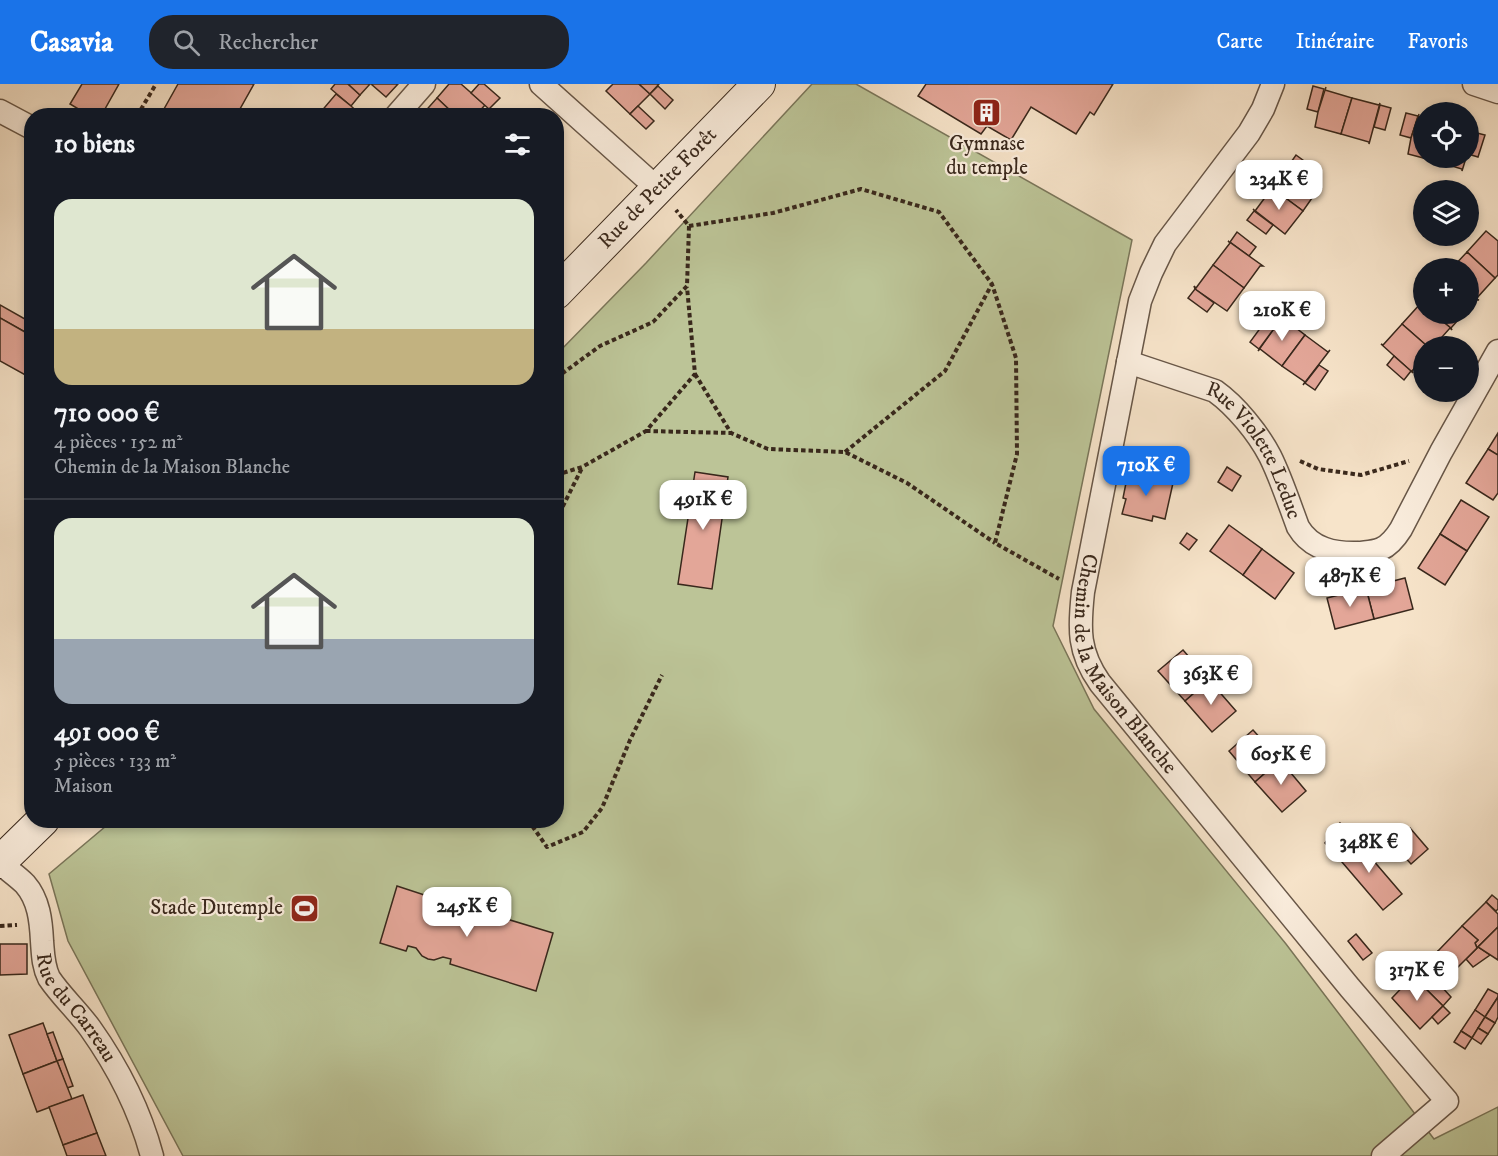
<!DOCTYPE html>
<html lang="fr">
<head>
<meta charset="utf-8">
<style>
	:root { --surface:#171b24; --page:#20242c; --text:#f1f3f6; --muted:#9ea1a6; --line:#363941; --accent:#1a73e8 }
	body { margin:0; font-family:"IM FELL DW Pica",serif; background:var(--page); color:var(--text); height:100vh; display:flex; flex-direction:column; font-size:22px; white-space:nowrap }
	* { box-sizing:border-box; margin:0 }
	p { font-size:20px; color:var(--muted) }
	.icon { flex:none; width:33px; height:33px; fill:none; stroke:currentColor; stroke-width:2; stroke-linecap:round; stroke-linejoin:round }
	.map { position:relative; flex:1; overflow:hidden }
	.details { position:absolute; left:24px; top:24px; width:540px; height:720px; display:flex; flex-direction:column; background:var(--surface); border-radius:24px; box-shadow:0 3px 9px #0003 }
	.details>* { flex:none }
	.controls { position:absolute; left:1413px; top:18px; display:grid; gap:12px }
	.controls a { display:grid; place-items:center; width:66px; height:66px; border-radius:50%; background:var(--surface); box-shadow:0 3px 9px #0003; font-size:30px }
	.price { position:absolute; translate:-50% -51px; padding:0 14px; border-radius:12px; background:#fff; color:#222; font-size:20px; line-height:39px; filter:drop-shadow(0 2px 3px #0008) }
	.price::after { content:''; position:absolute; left:50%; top:36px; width:18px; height:14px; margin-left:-9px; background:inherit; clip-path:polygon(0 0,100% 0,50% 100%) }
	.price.active { background:var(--accent); color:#fff }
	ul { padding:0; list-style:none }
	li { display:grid; align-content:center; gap:12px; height:318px; padding:0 30px }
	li+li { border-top:2px solid var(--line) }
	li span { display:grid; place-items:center; height:186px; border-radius:18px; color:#555 }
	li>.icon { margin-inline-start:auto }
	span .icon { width:108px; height:108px; fill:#fffc; stroke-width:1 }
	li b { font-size:26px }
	h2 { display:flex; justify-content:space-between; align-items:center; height:72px; padding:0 30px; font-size:26px }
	header { display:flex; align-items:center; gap:36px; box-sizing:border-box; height:84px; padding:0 30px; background:var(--accent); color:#fff }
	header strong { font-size:28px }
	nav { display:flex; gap:33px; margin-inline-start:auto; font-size:21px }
	.search { width:420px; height:54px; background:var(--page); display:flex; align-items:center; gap:15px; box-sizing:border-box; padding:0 21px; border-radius:24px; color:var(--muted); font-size:22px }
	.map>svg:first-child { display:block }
	.green { fill:#bcc497; stroke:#7a765a; stroke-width:1.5 }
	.building { fill:#e3a698; stroke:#39281c; stroke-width:1.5 }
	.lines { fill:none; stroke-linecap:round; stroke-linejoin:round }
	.street-casing { stroke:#685748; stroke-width:25 }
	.secondary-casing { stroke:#39281c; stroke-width:34 }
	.path { stroke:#39281c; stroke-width:4; stroke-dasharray:4.5 3; stroke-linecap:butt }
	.street { stroke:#faeddd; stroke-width:22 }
	.secondary { stroke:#faeddd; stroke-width:32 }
	.labels { text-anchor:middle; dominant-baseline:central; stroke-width:4.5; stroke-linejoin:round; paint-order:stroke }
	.poi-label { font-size:21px; fill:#39281c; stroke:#faeddd }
	.street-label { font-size:21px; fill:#39281c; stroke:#faeddd }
</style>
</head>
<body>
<header>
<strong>Casavia</strong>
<div class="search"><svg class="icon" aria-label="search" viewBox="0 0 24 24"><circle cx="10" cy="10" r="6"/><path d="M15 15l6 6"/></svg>Rechercher</div>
<nav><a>Carte</a><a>Itinéraire</a><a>Favoris</a></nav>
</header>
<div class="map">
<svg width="1498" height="1072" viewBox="0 0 1498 1072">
	<rect width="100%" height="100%" fill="#f7e4ca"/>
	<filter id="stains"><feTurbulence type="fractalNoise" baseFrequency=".00333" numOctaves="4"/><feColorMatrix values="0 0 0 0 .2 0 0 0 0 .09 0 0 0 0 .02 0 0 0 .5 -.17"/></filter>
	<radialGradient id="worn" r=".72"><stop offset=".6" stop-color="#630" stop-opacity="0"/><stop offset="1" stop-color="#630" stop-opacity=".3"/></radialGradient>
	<polygon class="green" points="812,0 856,0 1132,156 1053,542 1094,625 1286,860 1434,1055 1498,1023 1498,1072 183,1072 68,857 49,790 112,737 556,736 557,270 646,179"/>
	<g class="building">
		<polygon points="82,0 119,0 101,32 90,32 70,20"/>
		<polygon points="178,0 254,0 236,32 174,32 164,25"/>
		<polygon points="335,0 348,0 360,11 351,22 331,5"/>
		<polygon points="348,0 370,0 360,11"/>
		<polygon points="371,0 398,0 386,13"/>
		<polygon points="449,0 461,0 485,21 475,32 456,32 437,14"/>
		<polygon points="479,0 484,0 500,14 489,25 471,9"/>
		<polygon points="613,0 639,0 650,10 630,30 606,7"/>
		<polygon points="639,0 659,0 650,10"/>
		<polygon points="926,0 1113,0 1094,31 1090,28 1076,50 1031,23 1011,56 987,42 981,50 918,12"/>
		<polygon points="658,2 673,16 665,25 650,10"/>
		<polygon points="1313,2 1324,5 1318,28 1307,25"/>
		<polygon points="1326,3 1325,6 1352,14 1341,50 1315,43 1318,28"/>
		<polygon points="336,10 351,22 362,32 320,32 319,30"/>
		<polygon points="437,14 456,32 421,32"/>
		<polygon points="1352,14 1379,21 1380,19 1369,60 1369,58 1341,50"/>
		<polygon points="1380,21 1391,24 1385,46 1374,43"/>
		<polygon points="638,22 654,37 646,45 630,30"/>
		<polygon points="1406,29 1418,32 1411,54 1400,51"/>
		<polygon points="1419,30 1418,33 1424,34 1424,74 1436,74 1435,77 1408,70 1411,54"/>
		<polygon points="1473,48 1485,51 1478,73 1468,70"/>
		<polygon points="1296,71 1315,85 1308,94 1289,81"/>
		<polygon points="1436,74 1466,74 1462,87 1462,85 1435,77"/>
		<polygon points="1287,80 1289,81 1322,105 1319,104 1303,127 1272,104 1289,82"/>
		<polygon points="1272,104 1303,127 1285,150 1253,125 1255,127"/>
		<polygon points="1254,127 1273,141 1266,150 1247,136"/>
		<polygon points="1486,147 1498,157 1498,191 1495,194 1467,168"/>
		<polygon points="1237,148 1256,163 1249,172 1230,158"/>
		<polygon points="1228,157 1263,182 1260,182 1244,204 1213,181 1230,159"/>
		<polygon points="1467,168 1495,194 1476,215 1479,216 1477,216 1468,208 1468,184 1452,184"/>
		<polygon points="1213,181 1244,204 1227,227 1195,205 1194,202 1196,204"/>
		<polygon points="1195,205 1214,219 1207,228 1188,214"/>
		<polygon points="1421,219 1424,221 1424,230 1434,230 1451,244 1452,246 1450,244 1434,262 1427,262 1402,240"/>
		<polygon points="0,221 32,239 32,252 0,234"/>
		<polygon points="1434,230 1451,230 1458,236 1451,244"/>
		<polygon points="1283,232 1283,234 1305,251 1282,282 1260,265 1258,267"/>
		<polygon points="0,234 32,252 32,288 29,293 0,277"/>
		<polygon points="1264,239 1273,246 1259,265 1250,258"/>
		<polygon points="1402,240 1427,262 1424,262 1424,274 1412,287 1413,289 1381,260 1383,261"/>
		<polygon points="1305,251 1328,268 1330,266 1303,301 1305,298 1282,282"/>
		<polygon points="1394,272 1411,287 1404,296 1387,281"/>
		<polygon points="1319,281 1328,287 1315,306 1305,299"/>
		<polygon points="1498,349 1498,371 1488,365"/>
		<polygon points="1488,365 1498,371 1498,409 1493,416 1466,399"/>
		<polygon points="1227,383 1241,392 1232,407 1218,398"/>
		<polygon points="695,388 728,393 712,505 678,500"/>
		<polygon points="1128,389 1173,399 1165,435 1153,432 1152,437 1122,430 1126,415 1123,414"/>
		<polygon points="1461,416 1489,433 1467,467 1440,450"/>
		<polygon points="1229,441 1262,465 1243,491 1210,467"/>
		<polygon points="1187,449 1197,456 1189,466 1180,459"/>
		<polygon points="1440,450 1467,467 1445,501 1418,484"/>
		<polygon points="1262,465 1294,489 1275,515 1243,491"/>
		<polygon points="1405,494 1413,525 1374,535 1366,504"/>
		<polygon points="1366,504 1374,535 1335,545 1327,514"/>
		<polygon points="1183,566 1209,596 1185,617 1158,587"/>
		<polygon points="1209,596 1236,627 1212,648 1185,617"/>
		<polygon points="1253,646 1280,676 1255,698 1229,667"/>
		<polygon points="1280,676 1306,707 1282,728 1255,698"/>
		<polygon points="1340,739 1354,754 1336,771 1325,759"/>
		<polygon points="1410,744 1428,765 1411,780 1393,760"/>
		<polygon points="1354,754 1402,810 1383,826 1336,771"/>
		<polygon points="397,802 467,825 467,823 553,849 536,907 450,880 451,875 443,873 434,876 428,875 422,872 416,864 408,862 406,867 380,859"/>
		<polygon points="1492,811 1498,816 1498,825 1496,827 1486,818"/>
		<polygon points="1486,818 1498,830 1498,843 1478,863 1490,871 1473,883 1466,875 1477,864 1475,859 1478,856 1462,842"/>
		<polygon points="1462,842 1478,856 1475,859 1477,864 1456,885 1438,867"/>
		<polygon points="1498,843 1498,876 1478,863"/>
		<polygon points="1356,850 1372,869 1363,876 1348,857"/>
		<polygon points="0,860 27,860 27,890 0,891"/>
		<polygon points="1438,867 1456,885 1440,901 1451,913 1443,922 1413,892"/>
		<polygon points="1413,892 1443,922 1420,945 1392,914"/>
		<polygon points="1488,905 1498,910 1498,913 1485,933 1475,926"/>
		<polygon points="1498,913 1498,933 1495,939 1485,933"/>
		<polygon points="1443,922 1450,929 1438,940 1432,933"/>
		<polygon points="1475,926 1485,933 1472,954 1461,947"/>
		<polygon points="1485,933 1495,939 1488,950 1478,944"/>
		<polygon points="43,939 57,977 23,990 9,951"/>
		<polygon points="1478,944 1488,950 1481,960 1472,954"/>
		<polygon points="1461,947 1472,954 1465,965 1454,958"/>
		<polygon points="53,948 63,975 57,977 47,950"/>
		<polygon points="63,975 73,1002 67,1004 57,977"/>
		<polygon points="57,977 72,1015 37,1028 23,990"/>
		<polygon points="83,1011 97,1049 63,1061 49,1023"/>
		<polygon points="97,1049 106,1072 67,1072 63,1061"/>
	</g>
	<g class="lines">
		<defs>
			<g id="street">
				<polyline points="541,0 658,105"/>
				<path id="s1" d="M1273,0L1263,25L1249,49L1165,160L1151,189L1140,217L1083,508C1079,545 1078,568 1100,599L1350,904L1447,1017L1383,1072"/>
				<polyline points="1474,0 1498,8"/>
				<polyline points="0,27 32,44"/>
				<polyline points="396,32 424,0"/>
				<path id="s2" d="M1128,278L1215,307C1236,322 1258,349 1270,372C1281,394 1289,419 1298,443C1311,465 1334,470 1359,469C1366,468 1374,468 1381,465C1390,461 1396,453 1401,445L1441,368L1498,267"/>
				<path id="s3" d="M0,779C8,786 18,793 25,800C39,816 41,837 42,857C43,870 43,882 49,894C61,912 77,926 90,944C117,982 140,1027 152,1072"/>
			</g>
			<g id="secondary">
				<path id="s4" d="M556,209L759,0"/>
				<polyline points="0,778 43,736"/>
			</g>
		</defs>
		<use href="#street" class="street-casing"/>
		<use href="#secondary" class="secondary-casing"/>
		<g class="path">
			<polyline points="137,32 156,0"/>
			<polyline points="689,142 773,129 861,105 939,128 992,200 1016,274 1017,370 995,459 1059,495"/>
			<polyline points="695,290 731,349 768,365 845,368 907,399 995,459"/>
			<polyline points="556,294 600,262 653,238 687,202 689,142 676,126"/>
			<polyline points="646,347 731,349"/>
			<polyline points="845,368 945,287 992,200"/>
			<polyline points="1300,377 1318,385 1361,391 1409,377"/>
			<polyline points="556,391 582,383 646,347 695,290 687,203"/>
			<polyline points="556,436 582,384"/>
			<polyline points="528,736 547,763 583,748 602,724 630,656 662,591"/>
			<polyline points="0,842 17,841"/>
		</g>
		<use href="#street" class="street"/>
		<use href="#secondary" class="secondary"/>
	</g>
	<defs>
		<symbol id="building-square" viewBox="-11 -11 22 22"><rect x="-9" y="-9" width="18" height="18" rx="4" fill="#8f2418" stroke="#faeddd"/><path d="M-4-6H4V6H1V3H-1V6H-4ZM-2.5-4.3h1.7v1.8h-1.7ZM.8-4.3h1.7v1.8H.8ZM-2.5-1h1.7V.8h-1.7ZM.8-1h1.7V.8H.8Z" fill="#fff"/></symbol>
		<symbol id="stadium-square" viewBox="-11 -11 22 22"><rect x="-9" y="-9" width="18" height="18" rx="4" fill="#8f2418" stroke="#faeddd"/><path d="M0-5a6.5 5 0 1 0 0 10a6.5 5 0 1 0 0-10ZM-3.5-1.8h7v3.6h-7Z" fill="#fff"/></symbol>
	</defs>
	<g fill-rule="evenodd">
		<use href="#building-square" x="970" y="12" width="33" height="33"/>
		<use href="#stadium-square" x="288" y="808" width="33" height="33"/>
	</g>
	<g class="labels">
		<g class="poi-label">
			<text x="987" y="60">Gymnase<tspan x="987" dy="24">du temple</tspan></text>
			<text x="283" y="824" text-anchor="end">Stade Dutemple</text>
		</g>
		<g class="street-label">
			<text stroke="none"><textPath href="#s4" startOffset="146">Rue de Petite Forêt</textPath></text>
			<text stroke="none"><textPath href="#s2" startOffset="164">Rue Violette Leduc</textPath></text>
			<text stroke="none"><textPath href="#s1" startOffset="638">Chemin de la Maison Blanche</textPath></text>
			<text stroke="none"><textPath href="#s3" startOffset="170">Rue du Carreau</textPath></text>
		</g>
	</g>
	<rect width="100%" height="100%" filter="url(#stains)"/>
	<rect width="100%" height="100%" fill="url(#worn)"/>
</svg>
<div class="controls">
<a><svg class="icon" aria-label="locate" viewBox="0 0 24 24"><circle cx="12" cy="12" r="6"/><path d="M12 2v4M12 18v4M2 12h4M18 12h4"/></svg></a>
<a><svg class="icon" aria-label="layers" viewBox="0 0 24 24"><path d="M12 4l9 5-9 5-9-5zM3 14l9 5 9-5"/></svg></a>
<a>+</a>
<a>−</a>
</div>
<b class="price" style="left:1279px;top:127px">234K €</b>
<b class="price" style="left:1282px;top:258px">210K €</b>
<b class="price active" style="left:1146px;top:413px">710K €</b>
<b class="price" style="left:703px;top:447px">491K €</b>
<b class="price" style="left:1350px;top:524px">487K €</b>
<b class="price" style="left:1211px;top:622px">363K €</b>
<b class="price" style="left:1281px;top:702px">605K €</b>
<b class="price" style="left:1369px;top:790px">348K €</b>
<b class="price" style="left:467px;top:854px">245K €</b>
<b class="price" style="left:1417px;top:918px">317K €</b>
<section class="details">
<h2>10 biens<svg class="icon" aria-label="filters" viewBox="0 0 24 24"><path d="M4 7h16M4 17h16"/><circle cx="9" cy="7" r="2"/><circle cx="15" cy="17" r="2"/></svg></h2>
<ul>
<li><span style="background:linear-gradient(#dfe7d0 70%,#c2b280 0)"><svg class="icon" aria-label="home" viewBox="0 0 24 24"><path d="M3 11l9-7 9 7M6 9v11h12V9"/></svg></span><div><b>710 000 €</b><p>4 pièces · 152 m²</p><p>Chemin de la Maison Blanche</p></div></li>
<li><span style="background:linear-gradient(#dfe7d0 65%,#9aa5b1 0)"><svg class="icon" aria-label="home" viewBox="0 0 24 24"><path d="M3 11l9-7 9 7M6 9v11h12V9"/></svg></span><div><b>491 000 €</b><p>5 pièces · 133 m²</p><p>Maison</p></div></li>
</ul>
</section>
</div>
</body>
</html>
